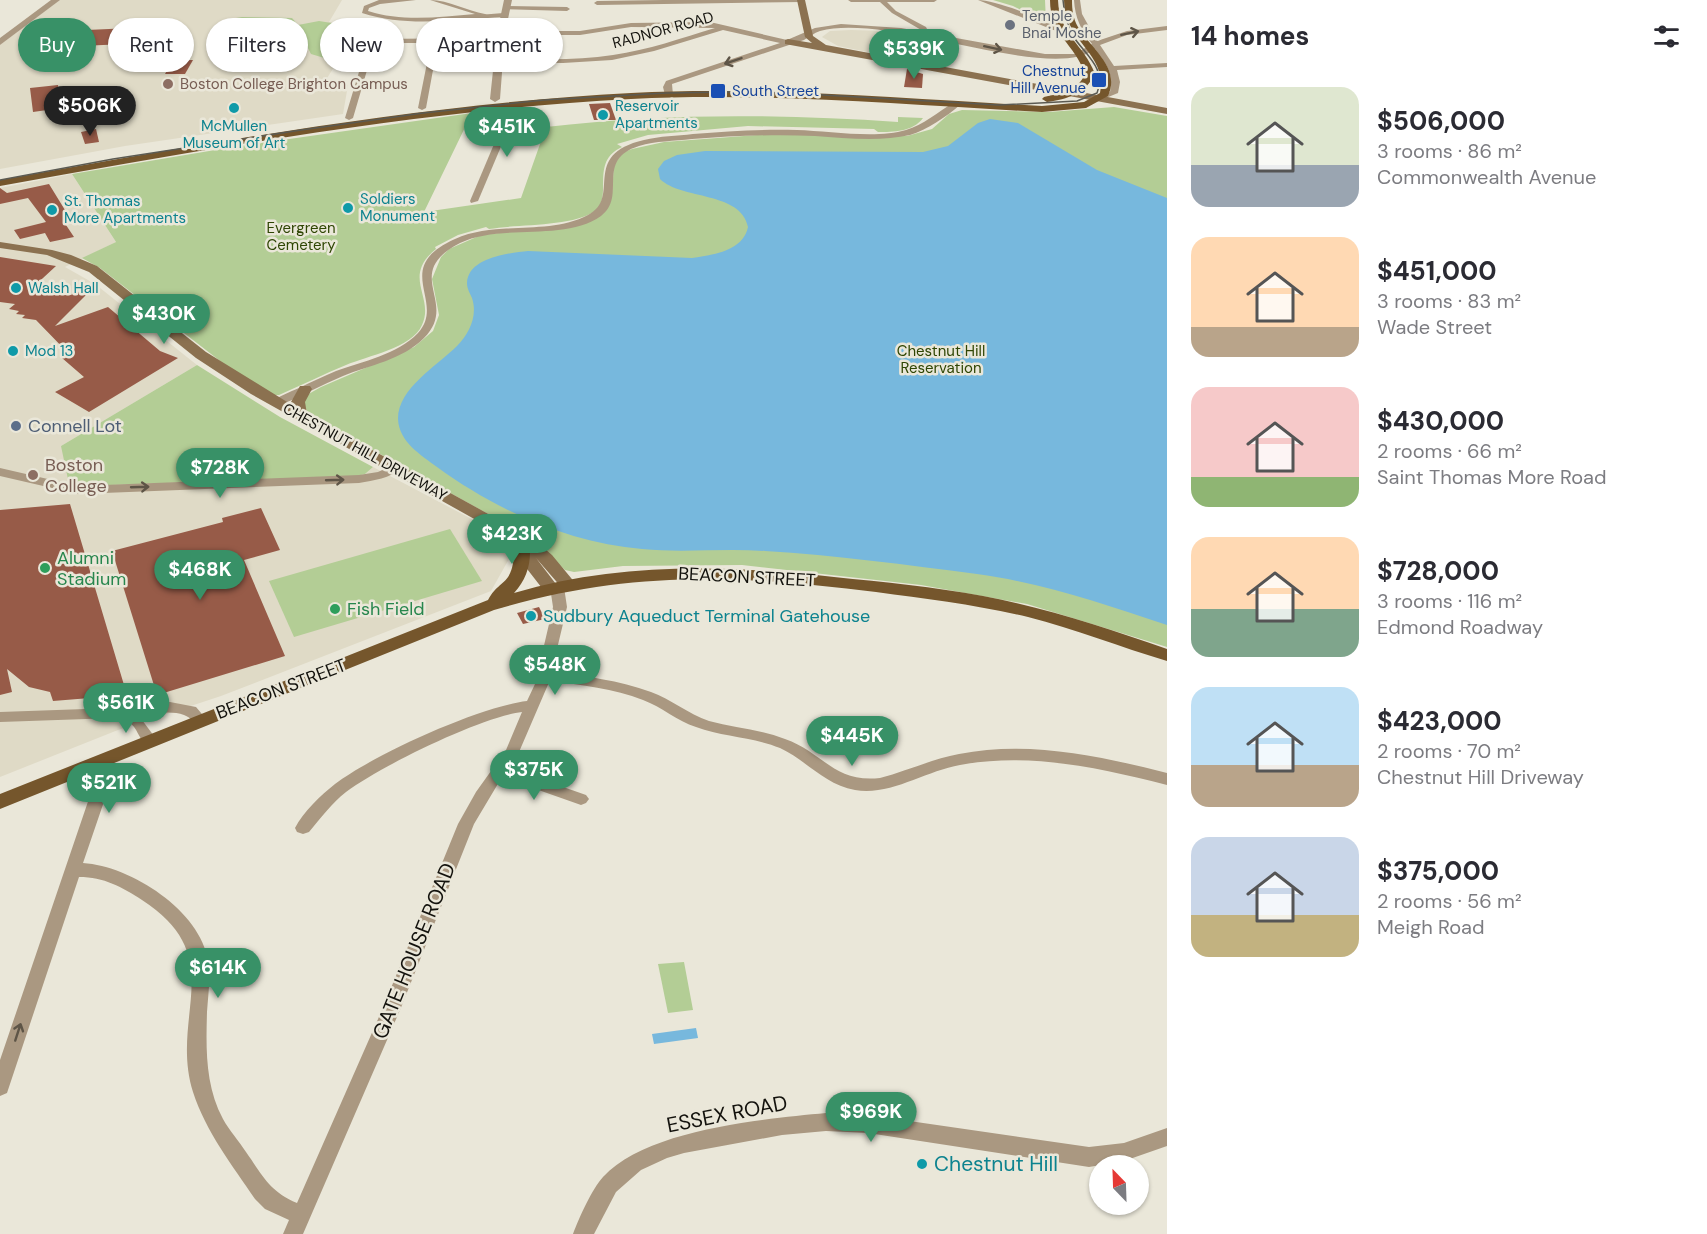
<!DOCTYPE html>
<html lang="en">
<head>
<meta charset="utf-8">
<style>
	:root { --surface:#fff; --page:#f7f7f7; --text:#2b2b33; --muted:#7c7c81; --accent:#389167 }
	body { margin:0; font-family:"DM Sans",sans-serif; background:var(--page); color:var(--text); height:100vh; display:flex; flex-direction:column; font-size:22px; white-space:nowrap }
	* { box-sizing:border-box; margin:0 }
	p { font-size:20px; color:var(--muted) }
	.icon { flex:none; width:33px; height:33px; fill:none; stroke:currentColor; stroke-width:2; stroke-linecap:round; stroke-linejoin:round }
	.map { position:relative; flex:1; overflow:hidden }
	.side { display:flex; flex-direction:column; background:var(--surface); width:540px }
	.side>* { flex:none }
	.top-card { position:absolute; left:18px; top:18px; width:570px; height:54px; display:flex; gap:12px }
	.needle { width:39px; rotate:337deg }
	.tools { position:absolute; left:1089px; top:1155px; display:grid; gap:12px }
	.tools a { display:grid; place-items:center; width:60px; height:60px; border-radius:50%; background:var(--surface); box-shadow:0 2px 4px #0004; font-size:30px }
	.price { position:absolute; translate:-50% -51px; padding:0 14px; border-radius:21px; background:var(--accent); color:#fff; font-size:20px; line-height:39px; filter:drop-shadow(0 2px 3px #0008) }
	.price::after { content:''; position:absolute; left:50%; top:36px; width:18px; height:14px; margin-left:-9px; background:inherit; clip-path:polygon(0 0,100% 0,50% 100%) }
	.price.selected { background:#222; color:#fff }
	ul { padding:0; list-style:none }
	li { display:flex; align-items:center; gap:18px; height:150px; padding:0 24px }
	li span { display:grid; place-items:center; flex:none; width:168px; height:120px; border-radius:18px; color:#555 }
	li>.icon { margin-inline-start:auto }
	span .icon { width:72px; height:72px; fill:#fffc; stroke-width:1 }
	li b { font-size:26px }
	h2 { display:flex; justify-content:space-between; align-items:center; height:72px; padding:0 24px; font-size:26px }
	.tag { padding:0 21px; border-radius:27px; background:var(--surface); box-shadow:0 2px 4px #0004; font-size:21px; line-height:54px }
	.tag.selected { background:var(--accent); color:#fff }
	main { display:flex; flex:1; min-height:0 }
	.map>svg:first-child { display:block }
	.built { fill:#dfdac6 }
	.green { fill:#b3cd95 }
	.water { fill:#77b8dd }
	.building { fill:#975b48 }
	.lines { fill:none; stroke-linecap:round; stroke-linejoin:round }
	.minor { fill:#aa9881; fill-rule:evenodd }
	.tertiary { fill:#aa9881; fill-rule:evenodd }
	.secondary { fill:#8b7150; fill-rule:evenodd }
	.primary { fill:#75562c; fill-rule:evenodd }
	.tram { stroke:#5b5a52; stroke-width:1.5 }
	.oneway { stroke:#5e5547 }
	.worship-dot { fill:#6b7280; stroke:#eae7d9; stroke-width:2 }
	.transit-dot { fill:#1a4fb4; stroke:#eae7d9; stroke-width:2 }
	.education-dot { fill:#8d6e63; stroke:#eae7d9; stroke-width:2 }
	.culture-dot { fill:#0f9aa8; stroke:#eae7d9; stroke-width:2 }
	.service-dot { fill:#5c6f8a; stroke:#eae7d9; stroke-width:2 }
	.leisure-dot { fill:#2e9e5b; stroke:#eae7d9; stroke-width:2 }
	.labels { text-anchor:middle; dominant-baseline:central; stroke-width:5; stroke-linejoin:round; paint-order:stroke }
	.far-worship-label { font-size:15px; fill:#5b616d; stroke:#eae7d9; text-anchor:start }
	.far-street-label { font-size:15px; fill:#13120d; stroke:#eae7d9 }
	.far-transit-label { font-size:15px; fill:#164399; stroke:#eae7d9; text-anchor:end }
	.far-education-label { font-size:15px; fill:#785e54; stroke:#eae7d9; text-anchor:start }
	.far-culture-label { font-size:15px; fill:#0d838f; stroke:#eae7d9; text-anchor:start }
	.far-park-label { font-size:15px; fill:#2f4604; stroke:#eae7d9 }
	.service-label { font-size:18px; fill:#4e5e75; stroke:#eae7d9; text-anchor:start }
	.education-label { font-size:18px; fill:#785e54; stroke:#eae7d9; text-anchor:start }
	.leisure-label { font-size:18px; fill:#27864d; stroke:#eae7d9; text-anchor:start }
	.street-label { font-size:18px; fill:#13120d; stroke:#eae7d9 }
	.culture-label { font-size:18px; fill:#0d838f; stroke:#eae7d9; text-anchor:start }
	.near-street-label { font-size:21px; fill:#13120d; stroke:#eae7d9 }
	.near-culture-label { font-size:21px; fill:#0d838f; stroke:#eae7d9; text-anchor:start }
</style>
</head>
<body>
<main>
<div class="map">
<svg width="1167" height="1234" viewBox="0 0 1167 1234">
	<rect width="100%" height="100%" fill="#eae7d9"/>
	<g class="built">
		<polygon points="59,0 342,0 329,22 363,28 356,66 334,67 324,83 348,85 343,114 125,146 0,169 0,45"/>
		<polygon points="851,30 884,31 908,33 892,57 838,46 822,37 830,31"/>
		<polygon points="72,174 116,242 65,267 95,284 197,365 61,446 357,476 365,474 373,467 485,526 509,559 491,591 221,696 118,730 0,777 0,188"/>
	</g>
	<g class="green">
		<polygon points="993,0 1045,0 1046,22 1013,6"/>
		<polygon points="242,17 292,18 298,25 319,21 363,28 356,66 337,67 331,60 311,54 306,44 252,40 237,46 224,44 226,36 235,26 233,24 236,18"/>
		<path d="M1114,107L1167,116V647L1027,604L921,585L742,565L623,566L574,572L565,570L526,535L308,414L304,404L305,396L321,387L414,347L433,331L439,315L432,279L441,257L449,249L481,235L581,224C618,213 611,195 614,163L624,152L632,149L664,142L769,134L907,136L932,129L949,114L962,110L1049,112Z"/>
		<path d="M472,113L424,212L521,198L546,127C663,113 781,114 898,122V117L923,118C913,132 893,132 878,132L874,129L748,126L648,135L617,144L622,147C589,162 614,197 595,211C573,227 517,224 489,229L486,227L458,235L435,247L436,249C401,277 435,297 422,325C412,348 367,356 346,365C324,374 302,385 279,395H272L224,364L100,268L82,258L116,242L72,174L233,147Z"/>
		<polygon points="197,365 280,417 373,467 365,474 357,476 84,486 69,484 61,446"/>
		<polygon points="450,529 482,581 294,637 269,581"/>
		<polygon points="684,962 693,1010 668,1013 658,964"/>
	</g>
	<g class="water">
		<path d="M990,119L1018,123L1097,170L1167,198V625C1104,604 1043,583 977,574C907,565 835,555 765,551C724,548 683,553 642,549C569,543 496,510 437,467C421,455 399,442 398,419C398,388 437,366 457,346C469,334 478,316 472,298C470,293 467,289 467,283C468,257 510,253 528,251L692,258C713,255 743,251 748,227C741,191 681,200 660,179L658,169L664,161L677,155L705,151L923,152L948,146L978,123Z"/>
		<polygon points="696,1028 698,1038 654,1044 652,1034"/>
	</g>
	<g class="building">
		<polygon points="131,28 126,44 80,46 87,30"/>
		<polygon points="173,60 193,60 185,74 165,74"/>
		<polygon points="907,69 923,74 922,88 904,87"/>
		<polygon points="58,85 61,108 33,112 30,88"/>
		<polygon points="610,103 616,120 594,120 589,104"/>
		<polygon points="96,129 99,142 85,144 81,132"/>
		<polygon points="49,184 68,215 65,216 68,221 64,222 74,237 50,242 45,233 20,239 14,230 46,222 28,198 0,204 0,188 7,193"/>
		<polygon points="0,257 56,266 30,290 71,295 75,292 88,293 55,326 108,307 160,351 178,358 89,412 55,392 84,377 62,358 70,355 36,320 22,318 25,315 16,314 19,311 9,309 15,304 0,302"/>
		<polygon points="70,504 127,695 53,701 50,692 29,687 7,669 12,692 0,695 0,510"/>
		<polygon points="261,508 280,550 244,560 285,656 157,695 112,551 223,522 222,518"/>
		<polygon points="539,607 545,619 523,624 517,613"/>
	</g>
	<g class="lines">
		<g class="minor">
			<path d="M379,0H416L380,4L369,8L368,11C402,22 440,17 475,14L430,0C449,0 467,11 485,14C493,15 501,11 508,15L505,17C457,19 408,28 362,13L364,6Z"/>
			<polygon points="663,0 804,0 801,2 597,5 594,3 597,1"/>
			<polygon points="848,0 937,0 934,2 887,2 896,11 926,27 927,29 923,31 892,13 880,2 851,2"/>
			<path d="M978,0C996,0 1049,21 1065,31L1061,33Z"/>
			<path d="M1074,0H1080L1082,14L1097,41L1127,31L1167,26V30L1127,35L1100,45L1114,66L1167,63V67L1117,70L1120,82L1118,93L1101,100L1097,98L1110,92C1114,74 1106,63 1095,49C1051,84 889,12 820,31C814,33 809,37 804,40L672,84L673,95L669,97L665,95L663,87L666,81L780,43L723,30L654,51L612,60L563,63L498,62L494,60L498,58C536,59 575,61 613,55C648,50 682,38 715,28L631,27L580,35H498V31H580L631,23L710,22L787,40L815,28L841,24L901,28L1045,54H1075L1092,44C1081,30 1075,18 1074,0Z"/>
			<polygon points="506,6 567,7 570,9 567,11 504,9"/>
			<polygon points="500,38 504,40 503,42 438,43 426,108 422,110 418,108 431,43 375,43 353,118 349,120 345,118 369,39"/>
			<polygon points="515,102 519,104 478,201 471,203 470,201 511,104"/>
			<path d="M953,103L960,105C947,116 927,130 910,135C880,142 845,138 815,136C773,134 733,136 692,139C674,141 656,141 639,146C594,160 628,196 601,216C565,242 501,223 460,243C400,274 460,302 424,338C402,360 370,365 343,376C322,385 301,396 281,405H273L271,403C278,396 290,392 299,388C311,382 324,376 336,371C363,361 397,355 418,333C447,301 390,268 455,239C497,220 548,236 588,215C623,197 579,155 644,140C660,136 677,136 693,134C728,131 762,129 797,130C828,131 877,139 906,130C923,125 938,112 953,103Z"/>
			<path d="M395,464L401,468C390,479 374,480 359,483L78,494L0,476V468L78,486L359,475L378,472Z"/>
			<path d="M557,583L564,587L567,607L552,670C585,677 619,680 651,692C671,699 688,714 709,721C734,728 760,729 785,739C824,753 834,783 880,778C907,771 932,759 959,754C1028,740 1100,756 1167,773V785C1100,768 1029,752 960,765C925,771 891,796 855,790C825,785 806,760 780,748C753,737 723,737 696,727C677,721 662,707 643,700C614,688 581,686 550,680L519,752L509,768L586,795L589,799L586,803L581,805L502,777L474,824L400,1010L303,1234H283L289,1220L265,1209L255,1199C232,1165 206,1132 193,1092C169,1015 230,957 142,900C122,887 104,877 79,877L7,1093L0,1096V1060L95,781L96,771L91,761L94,757H104L112,771L111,781L83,863C131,866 201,911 208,961C211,977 208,996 207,1012C206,1048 205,1085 223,1119C229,1130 239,1141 246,1152C263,1176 269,1191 297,1203L382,1010L458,824L476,792L506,750L522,712C481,717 381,766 346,792C332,803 320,819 309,832L303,834L297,832L295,828C303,812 321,795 335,784C375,754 478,707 527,701L535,684L553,607L550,587Z"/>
			<path d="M170,702L196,707L207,720L205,724C194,727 193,718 184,715C170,710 154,714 139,716L157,740L155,744C140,749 140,730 130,723C126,721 119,720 115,718L0,722V712L114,708Z"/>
			<path d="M826,1113L868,1115L1089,1147L1124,1143L1167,1128V1146L1124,1161L1089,1167L868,1133L826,1131L782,1135L684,1153L667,1158L641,1170L616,1192L594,1234H573C579,1218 592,1189 603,1177C647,1129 763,1119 826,1113Z"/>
		</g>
		<g class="tertiary">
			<polygon points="51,0 60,0 0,45 0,38"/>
			<polygon points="504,0 512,0 505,33 500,99 495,102 490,99 497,33"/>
		</g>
		<g class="secondary">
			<polygon points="797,0 805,0 813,36 826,45 1167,108 1167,114 785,44 785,40 788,39 812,43 805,37"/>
			<polygon points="0,242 52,250 71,255 97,266 206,352 292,405 291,402 300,386 310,386 312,389 305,402 307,414 532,538 552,555 576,584 574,588 562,588 536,558 559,588 557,592 545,592 510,547 507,543 510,539 251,394 196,358 89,272 47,255 0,248"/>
		</g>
		<g class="primary">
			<path d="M1050,0H1058C1059,35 1084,44 1095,74C1085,94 1068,99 1047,102L1042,99L1044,97C1061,93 1077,92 1085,74C1075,44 1050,35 1050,0Z"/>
			<path d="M1064,0H1072C1072,10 1073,18 1078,27C1091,49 1121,67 1108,96L1086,108L1042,112C906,105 768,92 631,99C419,110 209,149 0,186V180C209,143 419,104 631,93C768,86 906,99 1042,106L1084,102L1100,93C1108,53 1064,42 1064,0Z"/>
			<path d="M522,547L530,552C530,568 525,581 514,593C619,562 727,565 834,577C884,582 934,587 983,596C1046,608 1107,628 1167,649V661C1120,647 1075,629 1028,617C978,605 927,599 876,592C739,575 628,570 494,610L0,809V794L488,600C499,579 513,586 514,552Z"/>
		</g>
		<path class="tram" d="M0,180L113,159L301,130L423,113L544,100L666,93L727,92L788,93L999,105L1077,101L1097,93C1107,68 1085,55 1073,36C1067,25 1064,13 1063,0"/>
	</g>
	<defs><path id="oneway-shaft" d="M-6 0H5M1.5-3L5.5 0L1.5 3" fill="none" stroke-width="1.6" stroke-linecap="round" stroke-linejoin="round" transform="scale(1.5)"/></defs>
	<g class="oneway">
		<use href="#oneway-shaft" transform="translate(1130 33) rotate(-12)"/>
		<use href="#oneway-shaft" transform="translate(993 48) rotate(12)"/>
		<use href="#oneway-shaft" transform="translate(733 61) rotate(161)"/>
		<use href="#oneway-shaft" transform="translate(335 480) rotate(-2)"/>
		<use href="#oneway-shaft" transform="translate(140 487) rotate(-2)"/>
		<use href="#oneway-shaft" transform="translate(18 1032) rotate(-72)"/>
	</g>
	<circle class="worship-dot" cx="1010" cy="25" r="6"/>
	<g class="transit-dot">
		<rect x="1091" y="72" width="16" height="16" rx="3"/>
		<rect x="710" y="83" width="16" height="16" rx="3"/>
	</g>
	<g class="education-dot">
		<circle cx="168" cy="84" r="6"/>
		<circle cx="33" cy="475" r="6"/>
	</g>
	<g class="culture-dot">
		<circle cx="234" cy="108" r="6"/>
		<circle cx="603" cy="115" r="6"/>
		<circle cx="348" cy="208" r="6"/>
		<circle cx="52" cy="210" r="6"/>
		<circle cx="16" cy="288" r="6"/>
		<circle cx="13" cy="351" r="6"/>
		<circle cx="531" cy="616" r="6"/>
		<circle cx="922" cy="1164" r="6"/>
	</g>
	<circle class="service-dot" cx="16" cy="426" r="6"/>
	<g class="leisure-dot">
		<circle cx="45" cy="568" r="6"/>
		<circle cx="335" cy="609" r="6"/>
	</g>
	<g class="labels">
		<g class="far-worship-label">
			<text x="1022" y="16">Temple<tspan x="1022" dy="17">Bnai Moshe</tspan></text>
		</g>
		<g class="far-street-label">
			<text transform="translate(663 30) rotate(-15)">RADNOR ROAD</text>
			<text transform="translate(365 452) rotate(29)">CHESTNUT HILL DRIVEWAY</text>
		</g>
		<g class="far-transit-label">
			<text x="1086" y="71">Chestnut<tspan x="1086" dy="17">Hill Avenue</tspan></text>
			<text x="732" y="91" text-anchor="start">South Street</text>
		</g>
		<g class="far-education-label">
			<text x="180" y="84">Boston College Brighton Campus</text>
		</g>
		<g class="far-culture-label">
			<text x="615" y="106">Reservoir<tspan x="615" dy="17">Apartments</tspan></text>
			<text x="234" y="126" text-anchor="middle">McMullen<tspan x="234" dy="17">Museum of Art</tspan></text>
			<text x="360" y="199">Soldiers<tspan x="360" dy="17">Monument</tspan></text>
			<text x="64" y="201">St. Thomas<tspan x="64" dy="17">More Apartments</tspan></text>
			<text x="28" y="288">Walsh Hall</text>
			<text x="25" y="351">Mod 13</text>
		</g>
		<g class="far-park-label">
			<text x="301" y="228">Evergreen<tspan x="301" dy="17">Cemetery</tspan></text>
			<text x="941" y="351">Chestnut Hill<tspan x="941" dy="17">Reservation</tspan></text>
		</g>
		<g class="service-label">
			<text x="28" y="426">Connell Lot</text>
		</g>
		<g class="education-label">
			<text x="45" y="465">Boston<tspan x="45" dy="21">College</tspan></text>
		</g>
		<g class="leisure-label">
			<text x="57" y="558">Alumni<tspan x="57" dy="21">Stadium</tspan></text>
			<text x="347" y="609">Fish Field</text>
		</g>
		<g class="street-label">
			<text transform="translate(747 577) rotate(3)">BEACON STREET</text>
			<text transform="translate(281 689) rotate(-21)">BEACON STREET</text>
		</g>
		<g class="culture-label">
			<text x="543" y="616">Sudbury Aqueduct Terminal Gatehouse</text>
		</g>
		<g class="near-street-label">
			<text transform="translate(414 951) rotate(-68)">GATE HOUSE ROAD</text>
			<text transform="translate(727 1114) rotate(-11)">ESSEX ROAD</text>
		</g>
		<g class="near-culture-label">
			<text x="934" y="1164">Chestnut Hill</text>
		</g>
	</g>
</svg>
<div class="tools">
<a><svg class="needle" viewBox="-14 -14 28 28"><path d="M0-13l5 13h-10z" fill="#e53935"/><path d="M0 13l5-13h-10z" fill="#7c7c81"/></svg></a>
</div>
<b class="price" style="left:914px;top:80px">$539K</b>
<b class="price selected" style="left:90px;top:137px">$506K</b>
<b class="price" style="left:507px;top:158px">$451K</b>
<b class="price" style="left:164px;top:345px">$430K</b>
<b class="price" style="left:220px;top:499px">$728K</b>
<b class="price" style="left:512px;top:565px">$423K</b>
<b class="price" style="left:200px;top:601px">$468K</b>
<b class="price" style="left:555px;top:696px">$548K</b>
<b class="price" style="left:126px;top:734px">$561K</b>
<b class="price" style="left:852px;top:767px">$445K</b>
<b class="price" style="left:534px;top:801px">$375K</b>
<b class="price" style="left:109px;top:814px">$521K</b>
<b class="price" style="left:218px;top:999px">$614K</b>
<b class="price" style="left:871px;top:1143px">$969K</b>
<div class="top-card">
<a class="tag selected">Buy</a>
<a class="tag">Rent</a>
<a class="tag">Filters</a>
<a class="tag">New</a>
<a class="tag">Apartment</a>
</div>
</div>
<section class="side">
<h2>14 homes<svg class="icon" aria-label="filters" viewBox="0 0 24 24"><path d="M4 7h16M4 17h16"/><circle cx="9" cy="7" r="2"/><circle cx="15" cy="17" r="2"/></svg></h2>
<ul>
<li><span style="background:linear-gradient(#dfe7d0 65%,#9aa5b1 0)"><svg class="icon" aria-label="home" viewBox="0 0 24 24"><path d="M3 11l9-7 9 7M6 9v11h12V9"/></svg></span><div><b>$506,000</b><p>3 rooms · 86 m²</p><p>Commonwealth Avenue</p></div></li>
<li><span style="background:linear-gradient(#ffd9b3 75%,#b9a48a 0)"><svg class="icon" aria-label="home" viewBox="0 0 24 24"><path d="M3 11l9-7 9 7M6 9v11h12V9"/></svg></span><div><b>$451,000</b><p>3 rooms · 83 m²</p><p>Wade Street</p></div></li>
<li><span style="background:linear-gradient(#f6c9c9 75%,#8fb573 0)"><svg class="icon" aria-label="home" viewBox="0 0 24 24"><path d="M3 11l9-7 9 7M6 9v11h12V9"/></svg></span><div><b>$430,000</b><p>2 rooms · 66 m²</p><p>Saint Thomas More Road</p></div></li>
<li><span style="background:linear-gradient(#ffd9b3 60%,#7fa58c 0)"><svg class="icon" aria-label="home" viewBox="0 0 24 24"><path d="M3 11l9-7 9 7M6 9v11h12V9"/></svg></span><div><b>$728,000</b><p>3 rooms · 116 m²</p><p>Edmond Roadway</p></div></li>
<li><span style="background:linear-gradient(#bfe0f5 65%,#b9a48a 0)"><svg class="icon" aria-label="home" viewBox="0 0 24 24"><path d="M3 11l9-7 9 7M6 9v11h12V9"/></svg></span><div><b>$423,000</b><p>2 rooms · 70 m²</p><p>Chestnut Hill Driveway</p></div></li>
<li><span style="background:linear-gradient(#c9d6e8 65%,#c2b280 0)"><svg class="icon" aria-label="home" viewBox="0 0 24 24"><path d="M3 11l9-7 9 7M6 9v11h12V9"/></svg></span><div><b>$375,000</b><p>2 rooms · 56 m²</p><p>Meigh Road</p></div></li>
</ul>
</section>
</main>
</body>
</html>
